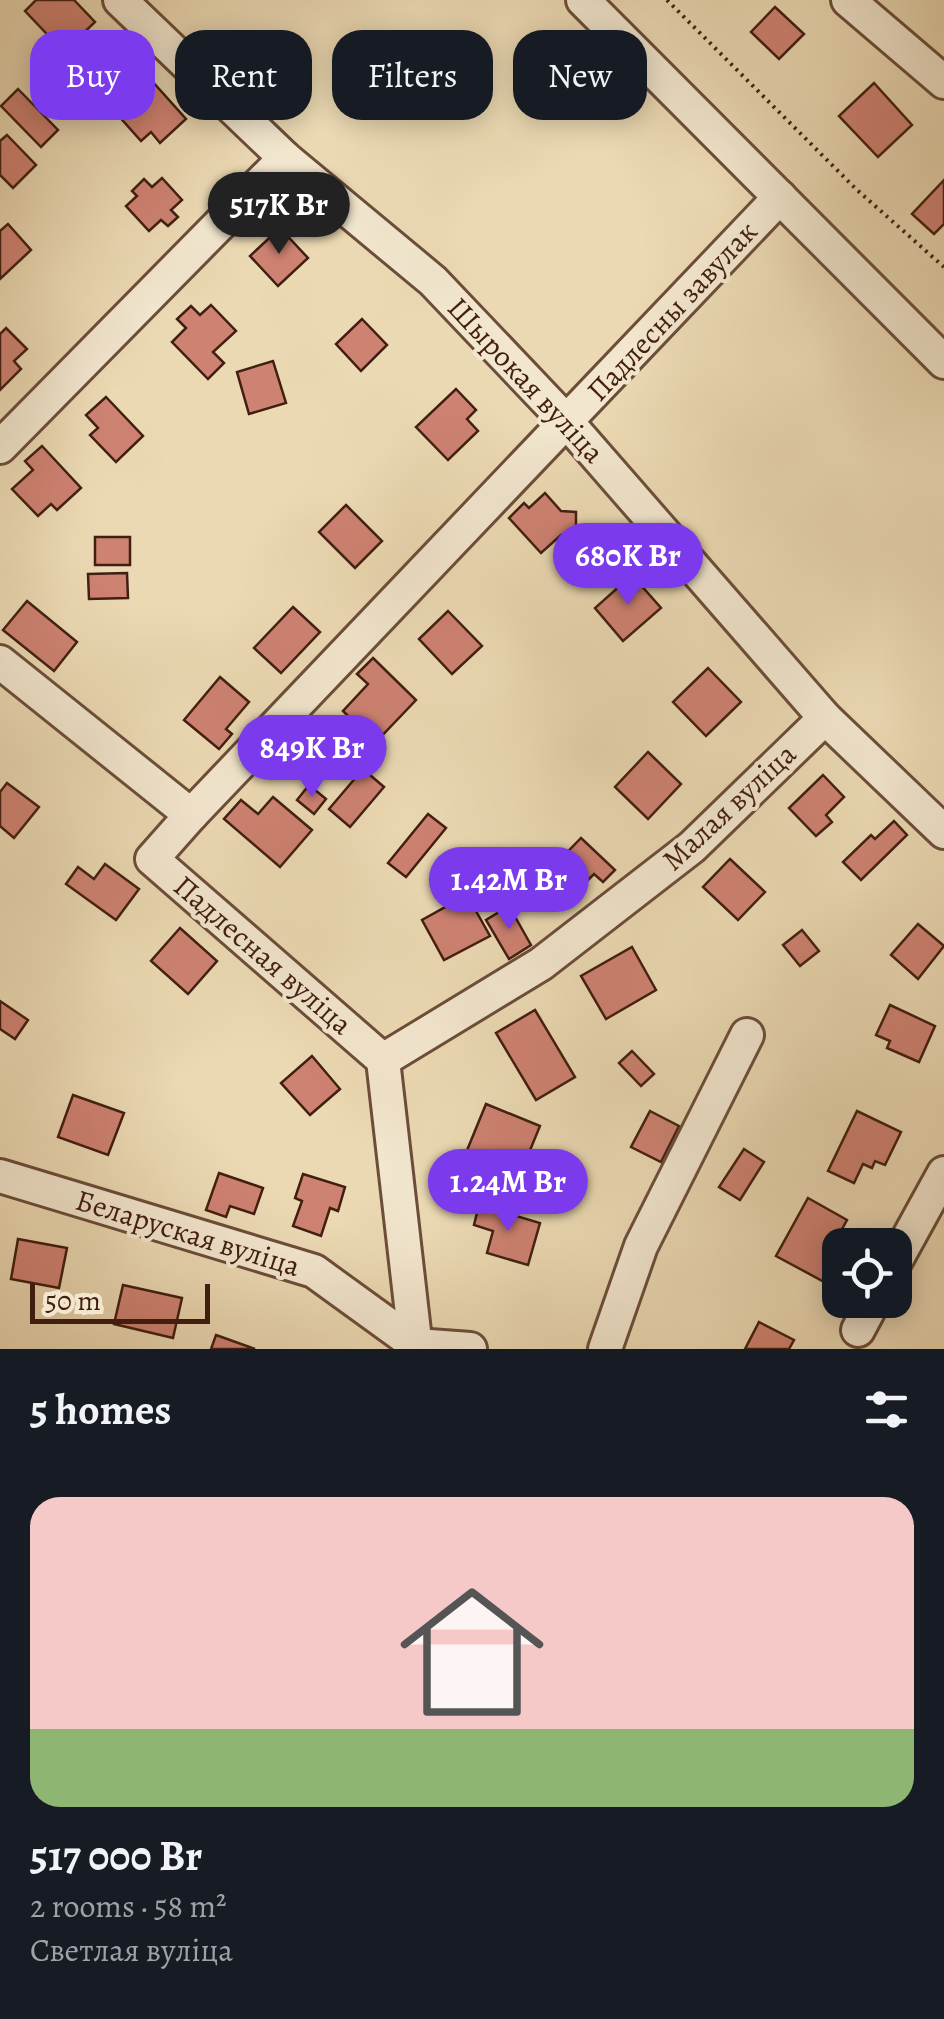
<!DOCTYPE html>
<html lang="en">
<head>
<meta charset="utf-8">
<style>
	:root { --surface:#171b24; --page:#242831; --text:#f1f3f6; --muted:#9ea1a6; --accent:#7c3aed }
	body { margin:0; font-family:Alegreya,serif; background:var(--page); color:var(--text); height:100vh; display:flex; flex-direction:column; font-size:38px; white-space:nowrap }
	* { box-sizing:border-box; margin:0 }
	p { font-size:32px; color:var(--muted) }
	.icon { flex:none; width:55px; height:55px; fill:none; stroke:currentColor; stroke-width:2; stroke-linecap:round; stroke-linejoin:round }
	.map { position:relative; height:1349px; overflow:hidden }
	.sheet { display:flex; flex-direction:column; background:var(--surface); flex:1 }
	.sheet>* { flex:none }
	.banner { position:absolute; left:30px; top:30px; width:885px; height:90px; display:flex; gap:20px }
	.controls { position:absolute; left:822px; top:1228px; display:grid; gap:20px }
	.controls a { display:grid; place-items:center; width:90px; height:90px; border-radius:20px; background:var(--surface); box-shadow:0 5px 25px #0003; font-size:50px }
	.scale { position:absolute; left:30px; bottom:25px; width:180px; box-sizing:border-box; padding-left:10px; border:5px solid #411e10; border-top:0; font-size:28px; line-height:35px; white-space:nowrap; color:#411e10; -webkit-text-stroke:8px #f2e6ce; paint-order:stroke }
	.price { position:absolute; translate:-50% -85px; padding:0 22px; border-radius:35px; background:var(--accent); color:#fff; font-size:32px; line-height:65px; filter:drop-shadow(0 2px 5px #0008) }
	.price::after { content:''; position:absolute; left:50%; top:60px; width:30px; height:22px; margin-left:-15px; background:inherit; clip-path:polygon(0 0,100% 0,50% 100%) }
	.price.current { background:#222; color:#fff }
	ul { padding:0; list-style:none }
	li { display:grid; align-content:center; gap:20px; height:530px; padding:0 30px }
	li span { display:grid; place-items:center; height:310px; border-radius:30px; color:#555 }
	li>.icon { margin-inline-start:auto }
	span .icon { width:180px; height:180px; fill:#fffc; stroke-width:1 }
	li b { font-size:42px }
	h2 { display:flex; justify-content:space-between; align-items:center; height:120px; padding:0 30px; font-size:42px }
	.chip { padding:0 35px; border-radius:30px; background:var(--surface); box-shadow:0 5px 25px #0003; font-size:35px; line-height:90px }
	.chip.current { background:var(--accent); color:#fff }
	.map>svg:first-child { display:block }
	.building { fill:#ce8272; stroke:#411e10; stroke-width:2.5 }
	.lines { fill:none; stroke-linecap:round; stroke-linejoin:round }
	.minor-casing { stroke:#6c4d39; stroke-width:38 }
	.path { stroke:#411e10; stroke-width:4; stroke-dasharray:2.5 5; stroke-linecap:butt }
	.minor { stroke:#f2e6ce; stroke-width:32 }
	.labels { text-anchor:middle; dominant-baseline:central; stroke-width:8; stroke-linejoin:round; paint-order:stroke }
	.street-label { font-size:30px; fill:#411e10; stroke:#f2e6ce }
</style>
</head>
<body>
<div class="map">
<svg width="944" height="1349" viewBox="0 0 944 1349">
	<rect width="100%" height="100%" fill="#ebd9b3"/>
	<filter id="stains"><feTurbulence type="fractalNoise" baseFrequency=".002" numOctaves="4"/><feColorMatrix values="0 0 0 0 .2 0 0 0 0 .09 0 0 0 0 .02 0 0 0 .5 -.17"/></filter>
	<radialGradient id="worn" r=".72"><stop offset=".6" stop-color="#630" stop-opacity="0"/><stop offset="1" stop-color="#630" stop-opacity=".3"/></radialGradient>
	<g class="building">
		<polygon points="36,0 74,0 95,22 64,52 25,11"/>
		<polygon points="775,7 804,34 779,59 751,32"/>
		<polygon points="152,81 186,119 160,143 151,132 141,141 117,114"/>
		<polygon points="874,83 912,125 878,157 839,116"/>
		<polygon points="18,89 58,130 41,147 1,106"/>
		<polygon points="7,135 36,165 13,188 0,175 0,141"/>
		<polygon points="162,178 182,200 171,210 178,217 168,226 161,220 149,231 126,206 137,196 132,191 144,179 152,187"/>
		<polygon points="944,180 944,224 934,234 912,214"/>
		<polygon points="8,224 31,250 0,279 0,231"/>
		<polygon points="280,228 308,258 278,286 250,256"/>
		<polygon points="211,305 236,331 213,352 224,363 208,379 172,342 186,328 177,319 191,306 200,315"/>
		<polygon points="362,319 387,345 361,371 336,344"/>
		<polygon points="6,328 27,349 14,361 21,369 0,390 0,334"/>
		<polygon points="273,361 286,403 249,414 237,372"/>
		<polygon points="456,389 476,410 467,419 478,431 448,460 416,427"/>
		<polygon points="106,397 143,436 116,462 90,435 98,428 86,415"/>
		<polygon points="42,446 81,488 57,510 51,504 38,516 12,489 33,470 25,461"/>
		<polygon points="545,493 561,511 576,512 576,537 561,535 541,553 509,518 524,503 529,508"/>
		<polygon points="346,505 382,541 355,568 319,532"/>
		<rect x="95" y="537" width="35" height="28"/>
		<polygon points="127,573 128,598 89,599 88,574"/>
		<polygon points="632,575 661,608 623,641 595,608"/>
		<polygon points="27,601 77,642 54,671 3,630"/>
		<polygon points="293,607 320,632 281,673 254,648"/>
		<polygon points="448,611 482,646 452,674 419,639"/>
		<polygon points="373,658 416,700 375,743 343,711 368,684 357,674"/>
		<polygon points="708,668 741,702 706,736 673,702"/>
		<polygon points="220,677 249,702 226,729 232,734 219,749 184,720"/>
		<polygon points="648,752 681,784 648,819 615,787"/>
		<polygon points="363,769 384,787 350,827 329,809"/>
		<polygon points="823,775 844,797 826,815 832,822 816,836 789,808"/>
		<polygon points="7,783 39,807 14,838 0,826 0,792"/>
		<polygon points="309,785 326,799 314,814 297,800"/>
		<polygon points="273,797 312,830 280,867 224,819 241,800 258,814"/>
		<polygon points="428,814 446,828 406,877 388,863"/>
		<polygon points="894,821 907,835 861,880 843,862 871,835 875,839"/>
		<polygon points="581,838 615,870 603,882 594,874 575,893 550,870"/>
		<polygon points="730,859 765,892 738,920 703,887"/>
		<polygon points="105,864 139,889 116,920 66,884 78,867 94,879"/>
		<polygon points="467,895 490,936 444,960 422,920"/>
		<polygon points="509,906 531,945 509,959 486,920"/>
		<polygon points="918,924 944,946 918,979 891,955"/>
		<polygon points="180,928 217,961 188,994 151,961"/>
		<polygon points="802,930 819,951 800,966 783,945"/>
		<polygon points="632,947 656,990 606,1019 581,976"/>
		<polygon points="0,1001 28,1020 15,1039 0,1029"/>
		<polygon points="890,1005 935,1026 919,1062 887,1048 890,1041 876,1035"/>
		<polygon points="535,1010 575,1077 536,1100 496,1033"/>
		<polygon points="632,1051 654,1074 641,1086 619,1063"/>
		<polygon points="312,1056 340,1089 310,1115 281,1083"/>
		<polygon points="73,1095 124,1113 108,1155 58,1137"/>
		<polygon points="486,1104 540,1126 517,1182 463,1160"/>
		<polygon points="650,1111 679,1126 661,1162 631,1147"/>
		<polygon points="857,1111 901,1132 885,1165 875,1161 872,1168 863,1164 854,1183 828,1171"/>
		<polygon points="744,1149 764,1162 740,1200 719,1187"/>
		<polygon points="548,1159 577,1168 568,1196 538,1187"/>
		<polygon points="219,1173 263,1188 254,1214 230,1206 226,1217 206,1210"/>
		<polygon points="303,1174 345,1187 338,1211 330,1208 321,1236 293,1226 302,1201 295,1198"/>
		<polygon points="808,1198 847,1220 829,1253 840,1259 840,1262 828,1284 776,1256"/>
		<polygon points="479,1205 540,1223 528,1265 487,1253 493,1231 474,1225"/>
		<polygon points="18,1239 67,1248 59,1288 11,1279"/>
		<polygon points="123,1285 182,1298 173,1338 114,1324"/>
		<polygon points="759,1322 794,1340 789,1349 745,1349"/>
		<polygon points="216,1335 255,1349 211,1349"/>
	</g>
	<g class="lines">
		<defs>
			<g id="minor">
				<polyline points="120,0 285,158 433,281 567,422 825,718 944,832"/>
				<polyline points="583,0 944,362"/>
				<polyline points="848,0 944,82"/>
				<polyline points="0,447 285,158"/>
				<polyline points="0,662 191,815 152,859 383,1060 416,1349"/>
				<polyline points="191,815 780,197"/>
				<polyline points="383,1060 541,964 692,847 825,718"/>
				<polyline points="0,1176 314,1271 416,1345 470,1349"/>
				<polyline points="895,1262 944,1173"/>
				<polyline points="858,1330 874,1300"/>
				<polyline points="605,1349 641,1246 747,1035"/>
			</g>
		</defs>
		<use href="#minor" class="minor-casing"/>
		<polyline class="path" points="667,0 856,189 944,267"/>
		<use href="#minor" class="minor"/>
	</g>
	<g class="labels">
		<g class="street-label">
			<text transform="translate(672 311) rotate(-47)">Падлесны завулак</text>
			<text transform="translate(526 380) rotate(47)">Шырокая вуліца</text>
			<text transform="translate(729 807) rotate(-43)">Малая вуліца</text>
			<text transform="translate(263 955) rotate(41)">Падлесная вуліца</text>
			<text transform="translate(188 1233) rotate(17)">Беларуская вуліца</text>
		</g>
	</g>
	<rect width="100%" height="100%" filter="url(#stains)"/>
	<rect width="100%" height="100%" fill="url(#worn)"/>
</svg>
<div class="controls">
<a><svg class="icon" aria-label="locate" viewBox="0 0 24 24"><circle cx="12" cy="12" r="6"/><path d="M12 2v4M12 18v4M2 12h4M18 12h4"/></svg></a>
</div>
<div class="scale">50 m</div>
<b class="price current" style="left:279px;top:257px">517K Br</b>
<b class="price" style="left:628px;top:608px">680K Br</b>
<b class="price" style="left:312px;top:800px">849K Br</b>
<b class="price" style="left:509px;top:932px">1.42M Br</b>
<b class="price" style="left:508px;top:1234px">1.24M Br</b>
<div class="banner">
<a class="chip current">Buy</a>
<a class="chip">Rent</a>
<a class="chip">Filters</a>
<a class="chip">New</a>
</div>
</div>
<section class="sheet">
<h2>5 homes<svg class="icon" aria-label="filters" viewBox="0 0 24 24"><path d="M4 7h16M4 17h16"/><circle cx="9" cy="7" r="2"/><circle cx="15" cy="17" r="2"/></svg></h2>
<ul>
<li><span style="background:linear-gradient(#f6c9c9 75%,#8fb573 0)"><svg class="icon" aria-label="home" viewBox="0 0 24 24"><path d="M3 11l9-7 9 7M6 9v11h12V9"/></svg></span><div><b>517 000 Br</b><p>2 rooms · 58 m²</p><p>Светлая вуліца</p></div></li>
</ul>
</section>
</body>
</html>
